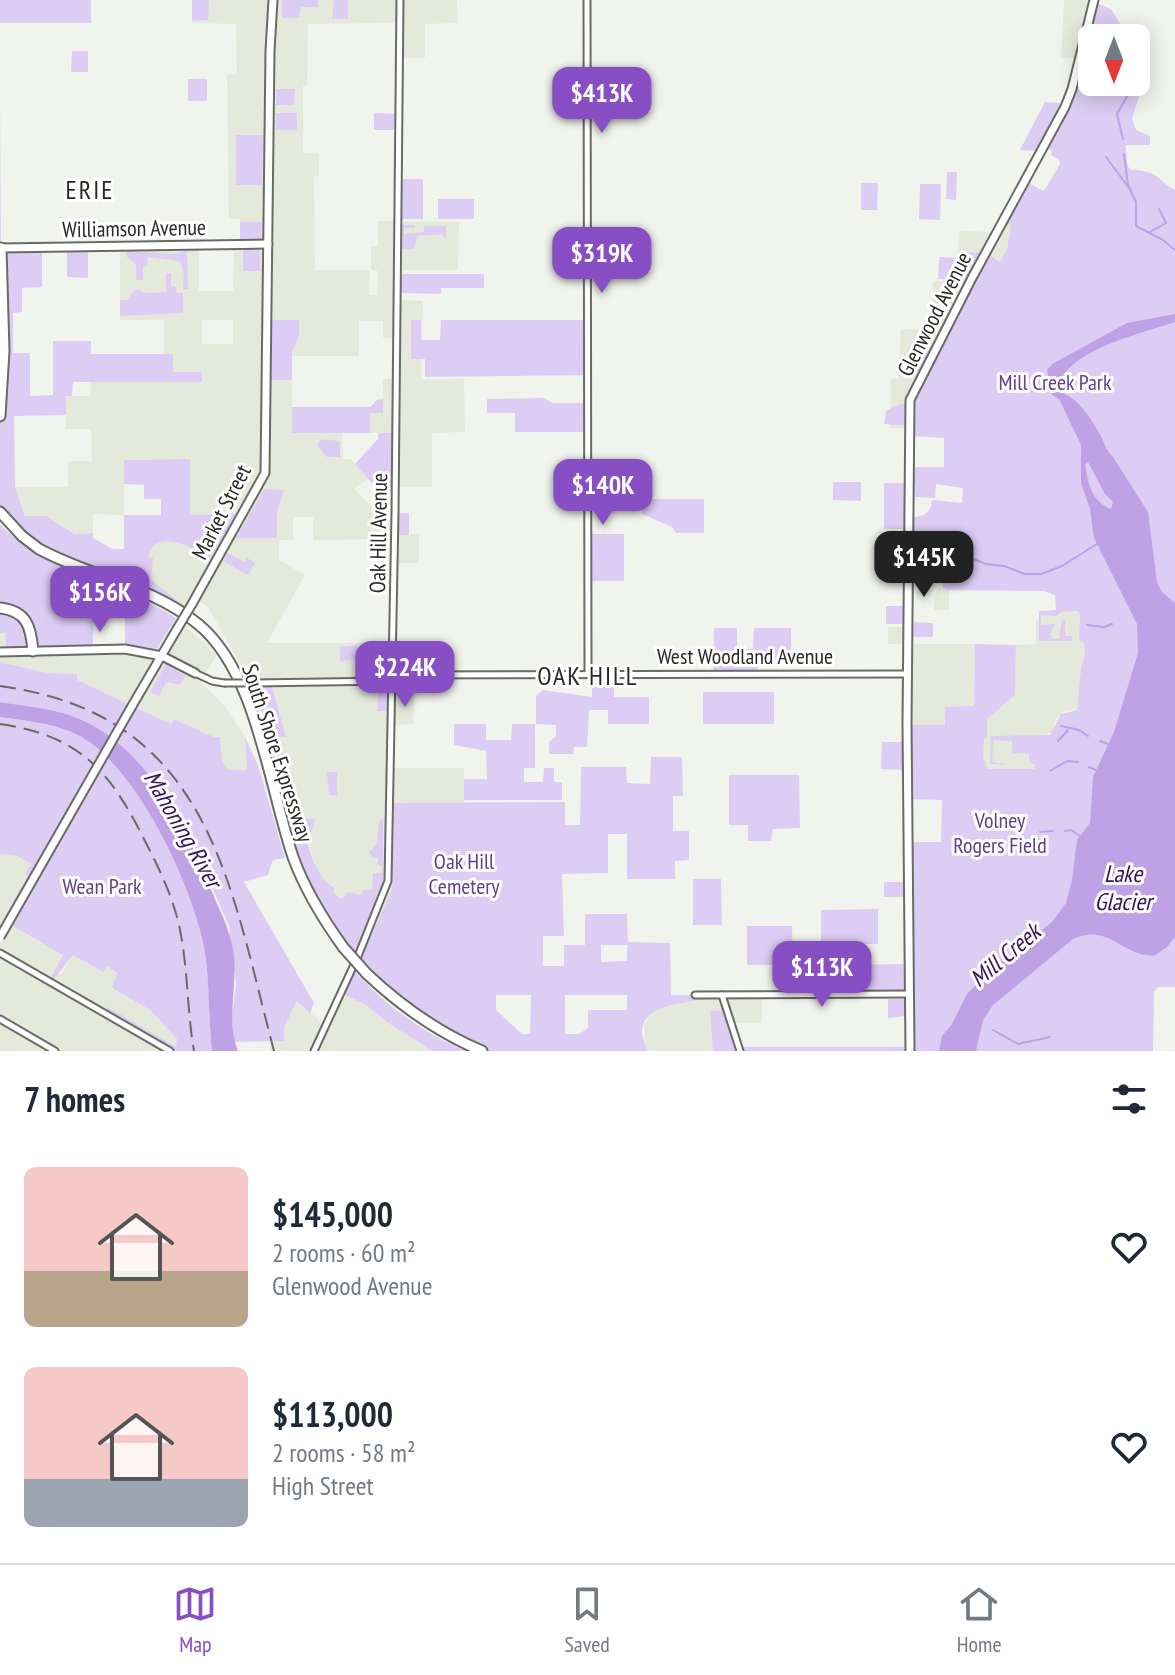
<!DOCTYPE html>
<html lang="en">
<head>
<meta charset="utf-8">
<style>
	:root { --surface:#fff; --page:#f2f2f3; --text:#1f2937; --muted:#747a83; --line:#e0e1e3; --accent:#884ec4 }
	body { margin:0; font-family:"PT Sans Narrow",sans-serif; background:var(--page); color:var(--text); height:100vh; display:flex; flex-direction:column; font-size:30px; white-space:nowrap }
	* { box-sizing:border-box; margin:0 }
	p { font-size:26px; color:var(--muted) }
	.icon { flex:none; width:44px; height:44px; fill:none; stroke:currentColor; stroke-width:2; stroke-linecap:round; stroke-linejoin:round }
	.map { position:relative; height:1051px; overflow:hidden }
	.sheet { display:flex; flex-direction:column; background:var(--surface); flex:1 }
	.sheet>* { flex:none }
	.needle { width:52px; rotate:180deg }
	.buttons { position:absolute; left:1078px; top:24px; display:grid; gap:16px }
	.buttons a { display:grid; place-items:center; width:72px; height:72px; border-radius:12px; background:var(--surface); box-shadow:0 4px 20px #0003; font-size:40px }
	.price { position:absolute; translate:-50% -68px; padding:0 18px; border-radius:16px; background:var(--accent); color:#fff; font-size:26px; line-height:52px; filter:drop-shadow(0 2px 4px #0008) }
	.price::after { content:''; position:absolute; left:50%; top:48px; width:24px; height:18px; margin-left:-12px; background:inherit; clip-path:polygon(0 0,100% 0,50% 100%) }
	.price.on { background:#222; color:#fff }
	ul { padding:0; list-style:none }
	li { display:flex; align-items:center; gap:24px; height:200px; padding:0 24px }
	li span { display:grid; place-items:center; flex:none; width:224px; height:160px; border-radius:12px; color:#555 }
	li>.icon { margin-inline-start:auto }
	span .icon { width:96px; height:96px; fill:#fffc; stroke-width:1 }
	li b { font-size:34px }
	h2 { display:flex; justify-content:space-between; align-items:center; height:96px; padding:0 24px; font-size:34px }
	.menu { display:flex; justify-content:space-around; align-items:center; height:112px; border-top:2px solid var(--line); background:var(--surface); font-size:22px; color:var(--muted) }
	.menu a { display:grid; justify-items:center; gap:4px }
	.menu .on { color:var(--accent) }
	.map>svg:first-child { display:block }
	.built { fill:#e4e9db; fill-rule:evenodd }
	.green { fill:#ddcdf5; fill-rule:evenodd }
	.water { fill:#bfa2e6; fill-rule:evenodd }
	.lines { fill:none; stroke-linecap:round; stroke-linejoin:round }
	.stream { stroke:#bfa2e6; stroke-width:2 }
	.minor-casing { stroke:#696b65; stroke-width:9 }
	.major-casing { stroke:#696b65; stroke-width:11 }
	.highway-casing { stroke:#696b65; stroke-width:13 }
	.minor { stroke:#fff; stroke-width:5 }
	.major { stroke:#fff; stroke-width:7 }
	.highway { stroke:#fff; stroke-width:9 }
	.rail { stroke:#6a6b68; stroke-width:2; stroke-dasharray:16 8; stroke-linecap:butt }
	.minor-bridge-casing { stroke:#696b65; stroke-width:9; stroke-linecap:butt }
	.major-bridge-casing { stroke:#696b65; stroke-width:11; stroke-linecap:butt }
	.highway-bridge-casing { stroke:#696b65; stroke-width:13; stroke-linecap:butt }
	.minor-bridge { stroke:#fff; stroke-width:5 }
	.major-bridge { stroke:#fff; stroke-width:7 }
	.highway-bridge { stroke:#fff; stroke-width:9 }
	.labels { text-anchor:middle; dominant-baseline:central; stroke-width:6; stroke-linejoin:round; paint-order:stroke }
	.street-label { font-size:22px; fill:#292927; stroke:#fff }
	.park-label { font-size:22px; fill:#643e8e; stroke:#fff }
	.water-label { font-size:24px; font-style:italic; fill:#3b105f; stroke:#fff }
	.quarter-label { font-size:26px; letter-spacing:2px; fill:#292927; stroke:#fff }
</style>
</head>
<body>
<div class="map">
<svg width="1175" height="1051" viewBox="0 0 1175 1051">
	<rect width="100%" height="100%" fill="#f1f4ed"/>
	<g class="built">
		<path d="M192,0H457L458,23L425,24V58H399V23L308,24L307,85L303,86V153L319,154V176L314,177L315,270H370L369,295H377L378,271L371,270V246H378V221L459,222L458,270H398L397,300L423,301L421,379H464L465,432L432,433V487H395L396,433H367L368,407H383V379H396L397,338H383V321H359V356H292V433H342L343,459H351L368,479L354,489L395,530V534H419V563H394V539L313,540V517H293V540H279V560L305,575L267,643H362V681H391L392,675H415L413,724L391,725L390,768H464V803H394L393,890L380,918L335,897L321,883L285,763L279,737L285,736L271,683H249L231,647L208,607L195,599L189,610L146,577L139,563L159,530L190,459L124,460V515L93,514V533L76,534L46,516H25L15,487H68V461H92L91,429H66V396H90L91,382L202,381L201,372H173L172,355L164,354V320H120V246L199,245V291H233L234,245L240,244V219L229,218L227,75L237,74L236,24L192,23ZM202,320H233V344H202Z"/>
		<polygon points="1064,0 1094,0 1079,58 1061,58"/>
		<polygon points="1003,220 1011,225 1007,249 910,429 890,428 891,379 898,379 901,329 932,330 933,281 957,282 959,231 997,232"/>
		<polygon points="939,588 949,588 949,610 934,610 934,595"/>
		<polygon points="1039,611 1077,611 1080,614 1079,639 1084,643 1085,655 1081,667 1077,710 1065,711 1056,719 1052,733 1042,736 1035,769 983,769 978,763 987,719 1015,695 1016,645 1036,644 1036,621 1039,620"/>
		<polygon points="125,615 175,617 209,647 216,656 201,682 226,708 245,737 247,770 228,770 222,761 220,737 214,737 174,719 171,724 138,710 77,680 77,674 48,673 0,662 0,633 5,633 6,652 125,648"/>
		<polygon points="888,627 908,627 908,644 975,644 974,707 946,707 945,725 907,725 907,644 888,644"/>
		<polygon points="0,854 17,856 31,864 28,875 64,955 52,976 61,974 73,955 102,972 107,966 117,973 112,989 150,1010 177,1039 180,1051 0,1051"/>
		<polygon points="340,993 365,1004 388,1023 432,1051 271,1051 269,1041 284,1027 297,1000 325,1026"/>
		<polygon points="762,994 762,1023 732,1023 734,1030 713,1030 713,1051 648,1051 645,1046 644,1025 651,1014 663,1006 663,995"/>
	</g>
	<g class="green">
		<rect x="0" y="0" width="91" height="23"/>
		<polygon points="192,0 209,0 208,20 192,21"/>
		<polygon points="282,0 318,0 318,7 301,7 299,18 282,18"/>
		<polygon points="334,0 348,0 348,19 332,19"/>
		<path d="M1094,2L1111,9L1126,33L1150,39L1148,66L1132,119L1136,130L1150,136V145H1126C1127,182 1130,164 1153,174C1161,178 1166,186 1175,190V987H1158L1154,992L1153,1051H713L710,1011L723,1010L730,1029L734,1030L741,1047H909L908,977L905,978V990H846V994H821V965L908,964V842H941L942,800L908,799L907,725H945V707L974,706L975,644L1016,645L1015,695L987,719V739H984L983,761H986L987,769H1035V764L1029,763V754L1012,753V741L993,740L992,762L1008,765L990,764L991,736L1050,735L1061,714L1077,710L1081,667L1085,655L1084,643L1079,640L1080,614L1077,611L1061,612L1057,616L1041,615V625L1055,624L1050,634L1053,639H1059L1062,620H1065V636H1072V641H1039V611L1056,610L1055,595L1044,591L949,590L943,588L942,578L908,577L909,518C922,516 931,515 932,500L962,503L963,488L936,484L935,498L915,497V484L909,483V467H944V438L910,436V403L986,253L1000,262L1007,249L1011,225L1003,220L1024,181L1044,191L1060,164L1059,159L1051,155L1052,151L1044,145L1074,79L1099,85L1101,82H1136V38H1100L1086,34Z"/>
		<polygon points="72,51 88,51 88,72 71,72"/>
		<rect x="188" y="79" width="19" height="22"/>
		<polygon points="276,89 295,89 294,105 276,105"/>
		<path d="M0,94L1,247H42V287L22,288V312L13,313V353H30V396L53,395V341H91V354H173V372H202V382H73L72,396H66V415L14,416L15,487L25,516H46L75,534L93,533V538L113,549H124V515H161V499H144V485L124,484V460L190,459V515L236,514L210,559L198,541L193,549C179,541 154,534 148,556L153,558L151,580L183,605L180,611L47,553L0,512Z"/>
		<polygon points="1045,102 1062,103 1036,151 1020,150"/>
		<rect x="276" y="113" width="21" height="17"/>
		<polygon points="374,113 395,114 395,130 374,130"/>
		<polygon points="236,135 263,135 262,185 236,185"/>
		<polygon points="947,172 957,172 956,200 946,199"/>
		<polygon points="402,179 423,179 423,219 401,219"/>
		<polygon points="861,183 878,183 877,210 861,210"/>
		<polygon points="920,184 941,184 940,220 919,219"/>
		<rect x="438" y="199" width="36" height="20"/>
		<polygon points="240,222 262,222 261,241 240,241"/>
		<polygon points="401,225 415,225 415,228 404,228 404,234 424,232 424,226 446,226 446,240 442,234 417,236 414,249 401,249"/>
		<rect x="243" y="250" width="17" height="21"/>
		<polygon points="126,251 172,254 187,251 188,289 183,289 184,273 180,261 148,257 147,266 143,266 143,280 136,280 136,264 127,257"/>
		<polygon points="67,252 88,252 88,278 67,277"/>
		<polygon points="958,252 982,253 968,280 938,279 939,257 957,258"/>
		<polygon points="166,273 171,273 171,285 176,287 177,293 183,293 183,313 120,316 120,300 128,300 134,290 139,290 144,293 166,292"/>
		<polygon points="401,274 484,274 484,288 441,288 441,294 401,293"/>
		<polygon points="267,320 299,320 299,337 292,352 292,380 266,380"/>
		<polygon points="411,320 421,320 421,340 440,340 441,320 588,320 588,375 425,377 425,359 411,359"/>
		<polygon points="909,348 932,348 917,377 898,376"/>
		<polygon points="543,398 553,403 588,403 588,432 515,432 515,413 487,413 487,399"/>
		<polygon points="383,399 383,413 370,413 370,433 292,433 292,407 370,407 377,400"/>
		<polygon points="900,404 906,404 906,425 884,424 886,411"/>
		<polygon points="378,433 396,433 395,491 379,491 355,464 378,439"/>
		<polygon points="320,439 340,441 340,457 327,457 317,446"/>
		<polygon points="833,482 861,482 861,501 833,500"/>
		<polygon points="884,483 906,483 905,529 884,529"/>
		<polygon points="264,489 284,490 277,512 277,538 236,538"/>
		<polygon points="642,499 704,499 704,533 676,533 672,527 642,514"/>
		<rect x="395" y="513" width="14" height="22"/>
		<path d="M0,524C47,576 120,580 176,618L157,648L125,645V613H93V649L6,652L5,633H0Z"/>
		<rect x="588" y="534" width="36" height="47"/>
		<polygon points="228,553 244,562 247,558 255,563 248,575 223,561"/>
		<rect x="886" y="606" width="18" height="18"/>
		<polygon points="914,622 933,623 933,637 913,637"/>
		<polygon points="714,628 737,628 737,649 753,649 754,628 791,628 791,659 758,659 758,674 713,675"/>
		<polygon points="340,646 358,646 358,659 340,661"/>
		<rect x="396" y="655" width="29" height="17"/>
		<polygon points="0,662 48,673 77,674 77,680 171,724 174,719 214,737 220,737 222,761 228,770 247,770 245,737 258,765 285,858 273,860 268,875 244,882 314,1003 310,1013 297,1001 284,1027 284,1041 234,1042 232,1017 236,983 229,926 195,848 89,724 72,716 0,702"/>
		<polygon points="166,664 185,676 180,685 166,682 159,696 150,692"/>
		<polygon points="592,679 614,679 614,697 649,697 649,724 608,724 608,710 589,710 587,747 574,747 573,754 549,754 549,742 556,736 556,725 535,724 535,768 524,768 524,782 543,782 544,768 554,768 554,782 562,782 562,800 464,800 464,779 487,779 486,751 454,745 454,724 486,724 486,740 511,740 512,724 536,724 536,696 543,690 592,697"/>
		<path d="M249,683H271L286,737H279L300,819H315L310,836L306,838C312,858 317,877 334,888V894L342,899L347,892L361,895L364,890H372L373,873H382V866L378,865V858H373L369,852L377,844L379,821L383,818V887L371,914L375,916L362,944L366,946L392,890L394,803L565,802V825H580L581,767H626L627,783L650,784L651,757H682L683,796H673V831H689V860L675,861V879H627V834H608V873L562,874L564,936H543V966H564V945H585V914H627L628,942L670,943L671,995H722C696,1005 621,998 648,1051H482L467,1045L367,974L307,890L269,775L261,721ZM601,945H627V961L601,962ZM496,995H531L530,1034H522L496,1010ZM565,995H627V1010H588V1028L579,1034H565Z"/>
		<polygon points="377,685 388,685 387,711 378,711"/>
		<rect x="703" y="692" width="71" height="32"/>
		<path d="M0,717C26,721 54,723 78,735C136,765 192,885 204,947C210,981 208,1016 212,1051H174L105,1010L107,1007L176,1047L177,1039L150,1010L112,988L117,973L107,966L103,972L73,955L54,979L51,977L63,955L3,920L28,876L25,874L31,864L17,856L0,854Z"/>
		<polygon points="882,742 902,742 902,770 881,769"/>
		<polygon points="327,772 337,772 337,795 329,795"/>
		<polygon points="729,775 799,775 800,828 773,829 771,841 748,841 748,825 729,825"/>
		<polygon points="693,879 721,879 722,925 693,925"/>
		<polygon points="884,882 904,882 905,897 884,897"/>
		<polygon points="878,909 878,944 821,944 821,910"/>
		<polygon points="747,926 792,926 793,965 747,965"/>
		<path d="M352,968C383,1004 422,1032 465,1051H432L388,1023L365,1004L340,993Z"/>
		<polygon points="888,999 905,999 906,1016 888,1018"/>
	</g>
	<g class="water">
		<path d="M1175,314V322C1143,333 1071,349 1059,384L1063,393C1079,400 1091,418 1099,433C1105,442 1105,450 1113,457L1148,512L1157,582L1162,592L1175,603V937L1167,947L1154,956C1120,955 1109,923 1073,939L993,1005L983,1020L976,1051H939L942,1036L952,1024L967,994L991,970L1052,922L1066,903L1072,880L1077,840L1090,823L1093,777L1114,732L1138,653L1137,624L1094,538L1090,509L1081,483V445L1059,399L1052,395L1047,370L1052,364L1127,323ZM1088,462L1105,494L1113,502L1111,509C1092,502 1088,483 1085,465Z"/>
		<path d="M0,702C23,706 49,708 72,716C144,742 186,826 212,892C220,912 229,927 233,949C239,983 225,1019 238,1051H212C208,1016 210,981 204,947C192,885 136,765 78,735C54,723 26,721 0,717Z"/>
	</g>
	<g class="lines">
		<g class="stream">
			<polyline points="1123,139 1117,114 1135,82"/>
			<polyline points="1124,154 1128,185 1136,202 1136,226 1163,240 1175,250"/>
			<polyline points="1106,157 1129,188"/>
			<polyline points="1150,232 1166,223 1159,209"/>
			<polyline points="953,551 986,564 1004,566 1025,574 1041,574 1062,566 1097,544"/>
			<polyline points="1087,625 1104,627 1112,624"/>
			<polyline points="1061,726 1079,730 1088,736"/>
			<polyline points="1058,741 1068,730"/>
			<polyline points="1100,741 1108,744"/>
			<polyline points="1089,767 1096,770"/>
			<polyline points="1050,771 1067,761 1078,762"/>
			<polyline points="1065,831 1071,830 1080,836"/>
			<polyline points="1040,832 1053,831"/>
			<polyline points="993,1030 1018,1044 1050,1037"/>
		</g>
		<defs>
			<g id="minor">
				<polyline points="587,0 588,674"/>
				<polyline points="195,673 212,681 224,683"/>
				<polyline points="392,675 907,674"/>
				<polyline points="252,683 391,681"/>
				<polyline points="0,953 170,1051"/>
				<polyline points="695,995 908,994"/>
				<polyline points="722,995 740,1051"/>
				<polyline points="0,1019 55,1051"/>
				<polyline points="314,1051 358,956 388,881 395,513 400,0"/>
			</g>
			<g id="major">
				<polyline points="0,248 268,244"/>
				<polyline points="192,604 265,473 270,51 273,0"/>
				<polyline points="0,652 125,649 162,656 195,673"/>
				<polyline points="132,706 177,629"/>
				<polyline points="910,1051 907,723 910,400 972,278 1065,107 1072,89 1094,0"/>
			</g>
			<g id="highway">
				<polyline points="0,416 4,351 1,248"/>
				<path d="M0,512L22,536L39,549C91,577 152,586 198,624C257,672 269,787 293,857C305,890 323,919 343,947"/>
				<path d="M0,608C27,611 31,627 33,651"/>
				<path d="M367,974C400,1005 439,1033 482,1051"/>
			</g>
		</defs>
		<use href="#minor" class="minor-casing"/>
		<use href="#major" class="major-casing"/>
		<use href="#highway" class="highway-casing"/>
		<use href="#minor" class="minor"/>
		<use href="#major" class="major"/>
		<use href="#highway" class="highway"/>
		<g class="rail">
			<path d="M0,686C209,714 229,880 274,1051"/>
			<path d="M0,724C83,736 112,774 147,845C161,872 174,900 180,930C188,969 187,1011 194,1051"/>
		</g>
		<defs>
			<polyline id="minor-bridge" points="224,683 252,683"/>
			<g id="major-bridge">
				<polyline points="177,629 192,604"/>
				<polyline points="0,937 132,706"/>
			</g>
			<polyline id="highway-bridge" points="343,947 367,974"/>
		</defs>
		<use href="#minor-bridge" class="minor-bridge-casing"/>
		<use href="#major-bridge" class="major-bridge-casing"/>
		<use href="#highway-bridge" class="highway-bridge-casing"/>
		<use href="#minor-bridge" class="minor-bridge"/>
		<use href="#major-bridge" class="major-bridge"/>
		<use href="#highway-bridge" class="highway-bridge"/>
	</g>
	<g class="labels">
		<g class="street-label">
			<text transform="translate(134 228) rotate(-1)">Williamson Avenue</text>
			<text transform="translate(934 314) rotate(-63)">Glenwood Avenue</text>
			<text transform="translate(221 512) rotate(-63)">Market Street</text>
			<text transform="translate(378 533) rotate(-89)">Oak Hill Avenue</text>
			<text x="745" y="656">West Woodland Avenue</text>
			<text transform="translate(278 753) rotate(72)">South Shore Expressway</text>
		</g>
		<g class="park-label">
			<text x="1055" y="382">Mill Creek Park</text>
			<text x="1000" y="820">Volney<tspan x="1000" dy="25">Rogers Field</tspan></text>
			<text x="464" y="861">Oak Hill<tspan x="464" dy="25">Cemetery</tspan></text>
			<text x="102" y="886">Wean Park</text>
		</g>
		<g class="water-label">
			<text transform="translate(183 829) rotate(60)">Mahoning River</text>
			<text x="1123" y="873">Lake<tspan x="1123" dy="28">Glacier</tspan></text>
			<text transform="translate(1005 955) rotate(-40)">Mill Creek</text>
		</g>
		<g class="quarter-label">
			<text x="90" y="189">ERIE</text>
			<text x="588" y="675">OAK HILL</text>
		</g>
	</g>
</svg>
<div class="buttons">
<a><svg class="needle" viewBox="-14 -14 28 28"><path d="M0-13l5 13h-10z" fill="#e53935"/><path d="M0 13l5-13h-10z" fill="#747a83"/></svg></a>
</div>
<b class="price" style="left:602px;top:135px">$413K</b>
<b class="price" style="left:602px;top:295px">$319K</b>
<b class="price" style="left:603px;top:527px">$140K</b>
<b class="price on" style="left:924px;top:599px">$145K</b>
<b class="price" style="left:100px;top:634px">$156K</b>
<b class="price" style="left:405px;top:709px">$224K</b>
<b class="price" style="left:822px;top:1009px">$113K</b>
</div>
<section class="sheet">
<h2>7 homes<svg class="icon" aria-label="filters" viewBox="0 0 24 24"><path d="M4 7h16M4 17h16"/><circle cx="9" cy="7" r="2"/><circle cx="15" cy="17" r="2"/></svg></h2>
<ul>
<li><span style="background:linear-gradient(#f6c9c9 65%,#b9a48a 0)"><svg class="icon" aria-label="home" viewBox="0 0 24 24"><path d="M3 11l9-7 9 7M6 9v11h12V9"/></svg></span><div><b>$145,000</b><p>2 rooms · 60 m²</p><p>Glenwood Avenue</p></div><svg class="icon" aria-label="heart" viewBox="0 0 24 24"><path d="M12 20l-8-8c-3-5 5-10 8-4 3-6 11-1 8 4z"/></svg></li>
<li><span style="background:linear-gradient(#f6c9c9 70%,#9aa5b1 0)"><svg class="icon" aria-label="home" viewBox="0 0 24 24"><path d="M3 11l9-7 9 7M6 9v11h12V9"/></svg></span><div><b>$113,000</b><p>2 rooms · 58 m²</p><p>High Street</p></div><svg class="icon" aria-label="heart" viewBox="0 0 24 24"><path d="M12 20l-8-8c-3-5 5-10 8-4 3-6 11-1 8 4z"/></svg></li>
</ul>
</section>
<nav class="menu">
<a class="on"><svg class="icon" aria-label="map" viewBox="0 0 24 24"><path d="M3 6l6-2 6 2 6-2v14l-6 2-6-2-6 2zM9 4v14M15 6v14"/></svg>Map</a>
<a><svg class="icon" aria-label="saved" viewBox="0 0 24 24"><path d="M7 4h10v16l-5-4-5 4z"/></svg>Saved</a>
<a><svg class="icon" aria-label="home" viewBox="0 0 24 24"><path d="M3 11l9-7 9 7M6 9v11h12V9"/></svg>Home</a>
</nav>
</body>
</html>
